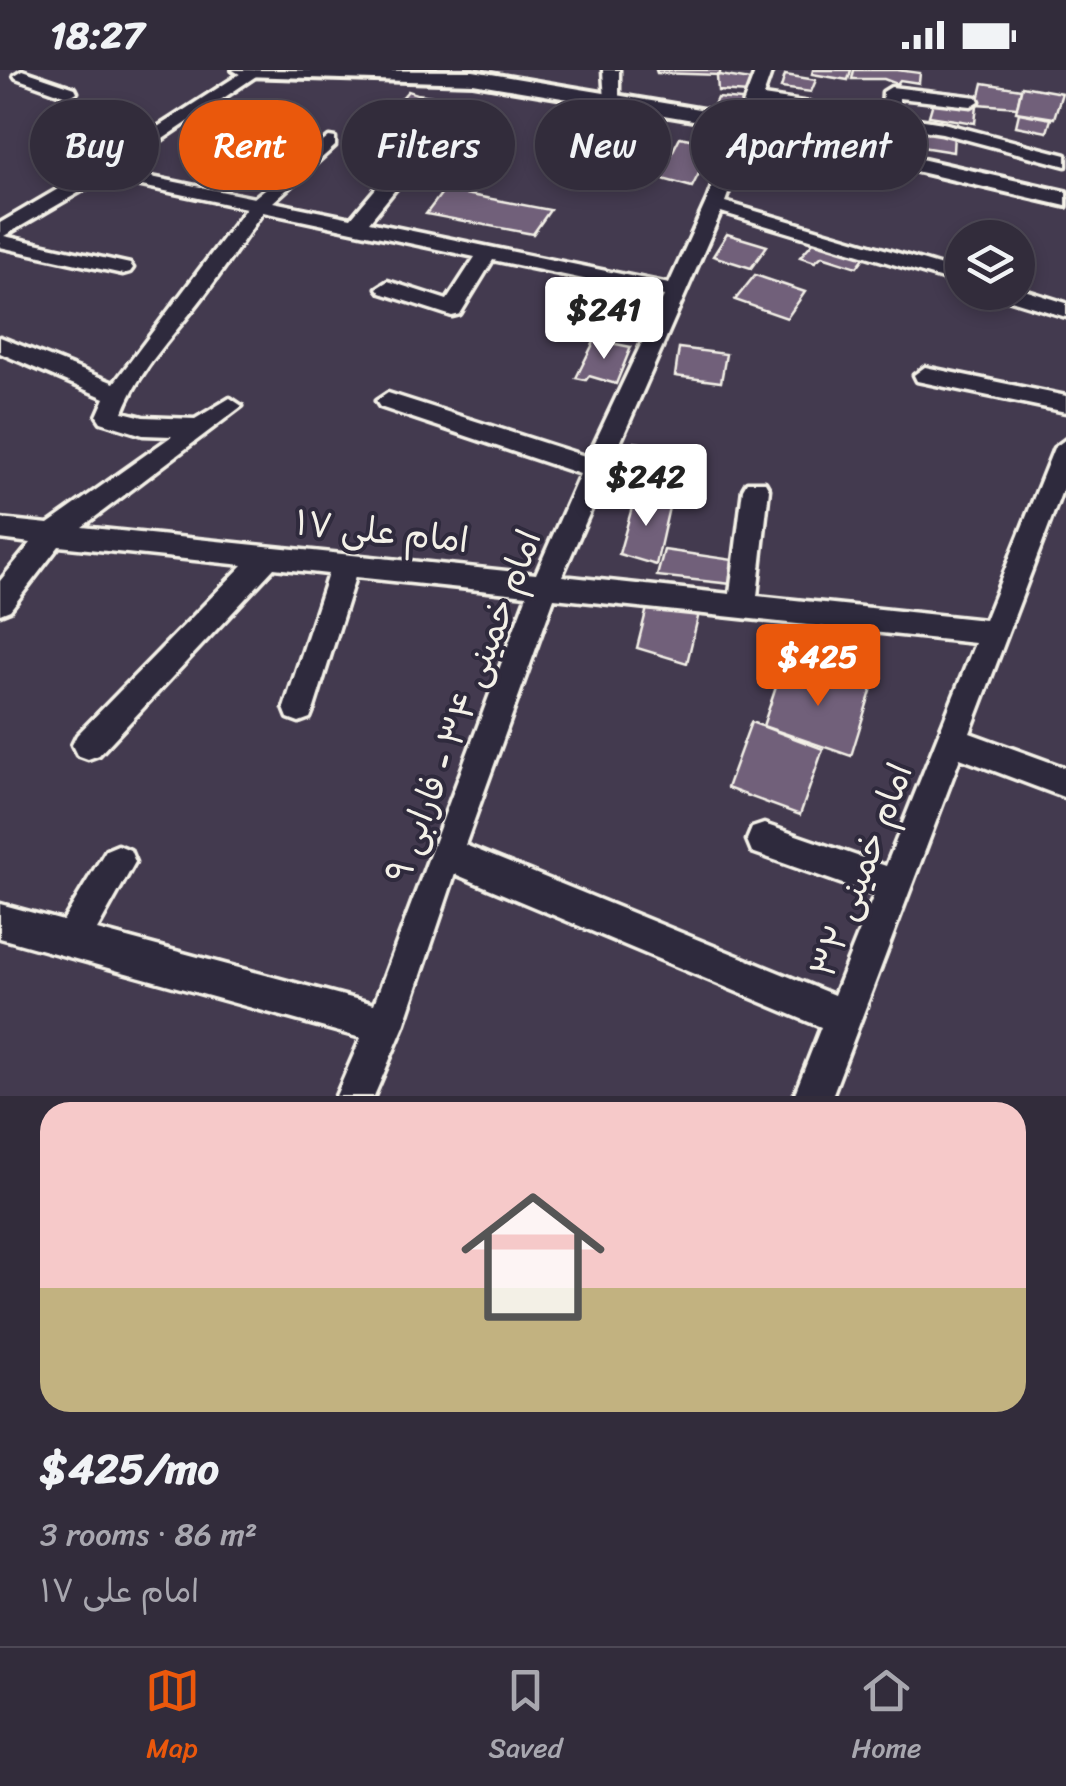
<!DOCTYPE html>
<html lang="en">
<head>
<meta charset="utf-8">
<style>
	:root { --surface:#322c3b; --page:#3a3442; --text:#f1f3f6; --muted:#a8a7af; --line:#4d4855; --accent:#ea580c }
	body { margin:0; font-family:Sriracha,"Playpen Sans Arabic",sans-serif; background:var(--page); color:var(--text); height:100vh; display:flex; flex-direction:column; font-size:38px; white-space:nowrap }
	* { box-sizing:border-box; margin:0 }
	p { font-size:32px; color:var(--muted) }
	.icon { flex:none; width:55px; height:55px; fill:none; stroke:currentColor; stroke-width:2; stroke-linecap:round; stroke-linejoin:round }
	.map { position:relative; height:1026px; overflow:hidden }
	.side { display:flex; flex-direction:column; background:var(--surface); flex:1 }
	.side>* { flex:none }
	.hud { position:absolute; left:30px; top:30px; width:1008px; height:90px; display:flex; gap:20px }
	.fabs { position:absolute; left:945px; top:150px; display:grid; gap:20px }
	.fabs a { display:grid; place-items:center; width:90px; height:90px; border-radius:50%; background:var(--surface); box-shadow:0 5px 15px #0003,0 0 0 2px var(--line); font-size:50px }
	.price { position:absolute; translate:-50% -85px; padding:0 22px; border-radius:10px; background:#fff; color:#222; font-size:32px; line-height:65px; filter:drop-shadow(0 2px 5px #0008) }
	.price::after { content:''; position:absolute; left:50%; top:60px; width:30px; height:22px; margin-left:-15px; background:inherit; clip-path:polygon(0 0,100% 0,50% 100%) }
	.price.on { background:var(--accent); color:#fff }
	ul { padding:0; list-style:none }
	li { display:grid; align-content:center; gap:20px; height:530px; padding:0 40px }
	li+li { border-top:2px solid var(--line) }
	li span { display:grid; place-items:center; height:310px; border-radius:30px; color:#555 }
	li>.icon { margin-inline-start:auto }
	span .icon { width:180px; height:180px; fill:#fffc; stroke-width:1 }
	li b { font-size:42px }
	.chip { padding:0 35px; border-radius:45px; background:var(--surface); box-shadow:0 5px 15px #0003,0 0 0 2px var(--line); font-size:35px; line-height:90px }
	.chip.on { background:var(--accent); color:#fff }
	.status { display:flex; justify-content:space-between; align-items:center; height:70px; padding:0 50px; background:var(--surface); direction:ltr }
	.status svg { height:28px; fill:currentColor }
	.tab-bar { display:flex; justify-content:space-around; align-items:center; height:140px; border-top:2px solid var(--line); background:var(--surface); font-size:28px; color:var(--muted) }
	.tab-bar a { display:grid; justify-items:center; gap:5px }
	.tab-bar .on { color:var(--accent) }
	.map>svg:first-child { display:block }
	.building { fill:#71607a; stroke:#f4f1e8; stroke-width:2.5 }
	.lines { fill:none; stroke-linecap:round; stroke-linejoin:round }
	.minor-casing { stroke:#f4f1e8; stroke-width:7 }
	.tertiary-casing { stroke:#f4f1e8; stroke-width:8 }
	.minor { fill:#2f2a3d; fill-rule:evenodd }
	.tertiary { fill:#2f2a3d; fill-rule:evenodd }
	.labels { text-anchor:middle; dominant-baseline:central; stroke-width:8; stroke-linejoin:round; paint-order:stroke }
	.street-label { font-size:35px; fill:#f4f1e8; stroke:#2f2a3d }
</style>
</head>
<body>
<div class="status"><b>18:27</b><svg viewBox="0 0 49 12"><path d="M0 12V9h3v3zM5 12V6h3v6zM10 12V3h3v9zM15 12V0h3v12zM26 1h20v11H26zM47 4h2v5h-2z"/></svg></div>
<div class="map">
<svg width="1066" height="1026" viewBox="0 0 1066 1026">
	<rect width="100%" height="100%" fill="#433a4f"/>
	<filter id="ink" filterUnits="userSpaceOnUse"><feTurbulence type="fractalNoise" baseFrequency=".01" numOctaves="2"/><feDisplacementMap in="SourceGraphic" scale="20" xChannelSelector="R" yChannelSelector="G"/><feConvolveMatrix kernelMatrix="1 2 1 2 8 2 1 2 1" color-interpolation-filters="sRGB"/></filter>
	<g filter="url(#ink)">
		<g class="building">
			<polygon points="656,0 720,0 720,5 657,3"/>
			<polygon points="813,0 851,0 848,10 812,4"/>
			<polygon points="854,0 897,0 920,3 919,13 900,10 897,14 884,9 852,9"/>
			<polygon points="785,5 816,10 811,22 781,18"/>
			<polygon points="717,6 720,5 763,12 749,23 718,21"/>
			<polygon points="983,13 1021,19 1017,37 978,34"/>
			<polygon points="1022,16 1062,23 1054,48 1016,42"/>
			<polygon points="408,21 417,24 475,32 469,40 401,29"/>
			<polygon points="717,28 754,31 743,44 713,37"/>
			<polygon points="934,29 977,35 975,53 929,46"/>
			<polygon points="378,35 408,39 436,44 433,50 423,50 423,55 367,47"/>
			<polygon points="1019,43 1051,49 1047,62 1016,56"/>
			<polygon points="917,56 954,63 953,82 909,75"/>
			<polygon points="680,67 714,74 692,117 659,108"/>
			<polygon points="822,79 869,86 855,110 810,98"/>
			<polygon points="762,95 801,104 794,118 753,106"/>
			<polygon points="444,120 550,140 533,164 426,144"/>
			<polygon points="727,164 767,176 751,198 713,186"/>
			<polygon points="816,169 866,185 857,197 822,186 815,192 800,187"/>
			<polygon points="755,205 805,222 787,248 735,230"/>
			<polygon points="595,270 631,277 616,314 589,306 586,310 576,308"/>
			<polygon points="679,278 726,284 721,312 675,306"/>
			<polygon points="634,372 677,379 671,421 619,413"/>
			<polygon points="653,422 672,424 656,495 619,484 633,434 650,436"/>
			<polygon points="664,480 733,490 732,514 657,506"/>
			<polygon points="648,534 700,539 687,593 637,578"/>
			<polygon points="783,596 872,618 851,686 763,656"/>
			<polygon points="751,652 823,679 800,745 727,718"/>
		</g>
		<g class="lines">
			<defs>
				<g id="minor">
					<polygon points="22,0 75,18 77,22 69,27 16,8 14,5"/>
					<path d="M246,0L262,2L117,100L254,128L329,67L335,68V76L273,132L351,148L425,60L431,59L440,64L369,152L669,214L707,130L756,0H772L763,26L882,44L883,22L891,17L977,27L979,31L971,36L899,28V46L943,53L1066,85V96L942,63L760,36L725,132L962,202V215L721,142L562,506L730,524L743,419L747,412H765L769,419L757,526L985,550L1054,378L1066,369V410L970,663L1066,698V728L960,688L832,1026H794L821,957L455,804L404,956L374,1026H336L361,968L0,868V834L63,851L106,780L118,775L130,780L135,792L97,860L374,934L527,525L355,507L314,638L310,648L299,652L288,648L284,638L328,504L274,498L99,685L88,689L77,685L72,675L77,665L243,495L59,476L10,540L0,544V511L31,473L0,469V449L48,454L172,366L143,365L101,352L97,346L105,328L0,283V267L114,313L246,138L104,108L4,166L130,194L133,198L130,202L123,204L0,177V153L94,98ZM263,142L475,187L447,230L388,211L377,218L381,223L452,246L460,244L493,190L664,226L588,387L388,323L376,331L380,337L580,404L536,504L82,457L242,336L230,328L195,349L143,347L123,342C139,300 172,267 199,232C222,203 242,172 263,142ZM554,528L975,573L886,796L764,754L752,758L747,770L752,782L874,825L834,925L465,775Z"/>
					<polygon points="603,0 619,0 619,35 605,31"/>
					<polygon points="1018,218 1066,233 1066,247 1001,227 998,222 1018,222"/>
					<polygon points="925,297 1066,326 1066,342 917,311 914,305"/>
				</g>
				<polygon id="tertiary" points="233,0 473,1 705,40 1066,122 1066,136 705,52 473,13 243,6"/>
			</defs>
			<use href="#minor" class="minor-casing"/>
			<use href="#tertiary" class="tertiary-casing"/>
			<use href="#minor" class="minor"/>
			<use href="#tertiary" class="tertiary"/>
		</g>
	</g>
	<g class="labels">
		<g class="street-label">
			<text transform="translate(382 461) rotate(6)">امام علی ۱۷</text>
			<text transform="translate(463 636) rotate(-69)">امام خمینی ۳۴ - فارابی ۹</text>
			<text transform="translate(861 800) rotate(-69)">امام خمینی ۳۲</text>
		</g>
	</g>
</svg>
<div class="fabs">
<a><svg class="icon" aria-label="layers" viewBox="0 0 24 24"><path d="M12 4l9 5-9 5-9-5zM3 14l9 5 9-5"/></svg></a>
</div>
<b class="price" style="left:604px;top:292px">$241</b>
<b class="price" style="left:646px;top:459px">$242</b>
<b class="price on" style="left:818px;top:639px">$425</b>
<div class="hud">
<a class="chip">Buy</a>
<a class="chip on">Rent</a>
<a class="chip">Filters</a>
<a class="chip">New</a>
<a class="chip">Apartment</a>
</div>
</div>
<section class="side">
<ul>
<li><span style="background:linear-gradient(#f6c9c9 60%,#c2b280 0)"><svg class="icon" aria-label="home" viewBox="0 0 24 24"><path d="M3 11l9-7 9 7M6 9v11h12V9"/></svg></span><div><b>$425/mo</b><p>3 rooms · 86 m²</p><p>امام علی ۱۷</p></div></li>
</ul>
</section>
<nav class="tab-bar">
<a class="on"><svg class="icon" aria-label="map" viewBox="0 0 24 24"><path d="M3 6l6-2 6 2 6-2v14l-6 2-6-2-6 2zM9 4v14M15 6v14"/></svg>Map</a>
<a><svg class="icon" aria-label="saved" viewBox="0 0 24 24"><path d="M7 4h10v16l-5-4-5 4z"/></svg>Saved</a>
<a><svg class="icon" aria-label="home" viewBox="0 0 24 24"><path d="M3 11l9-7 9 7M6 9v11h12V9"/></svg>Home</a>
</nav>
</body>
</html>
